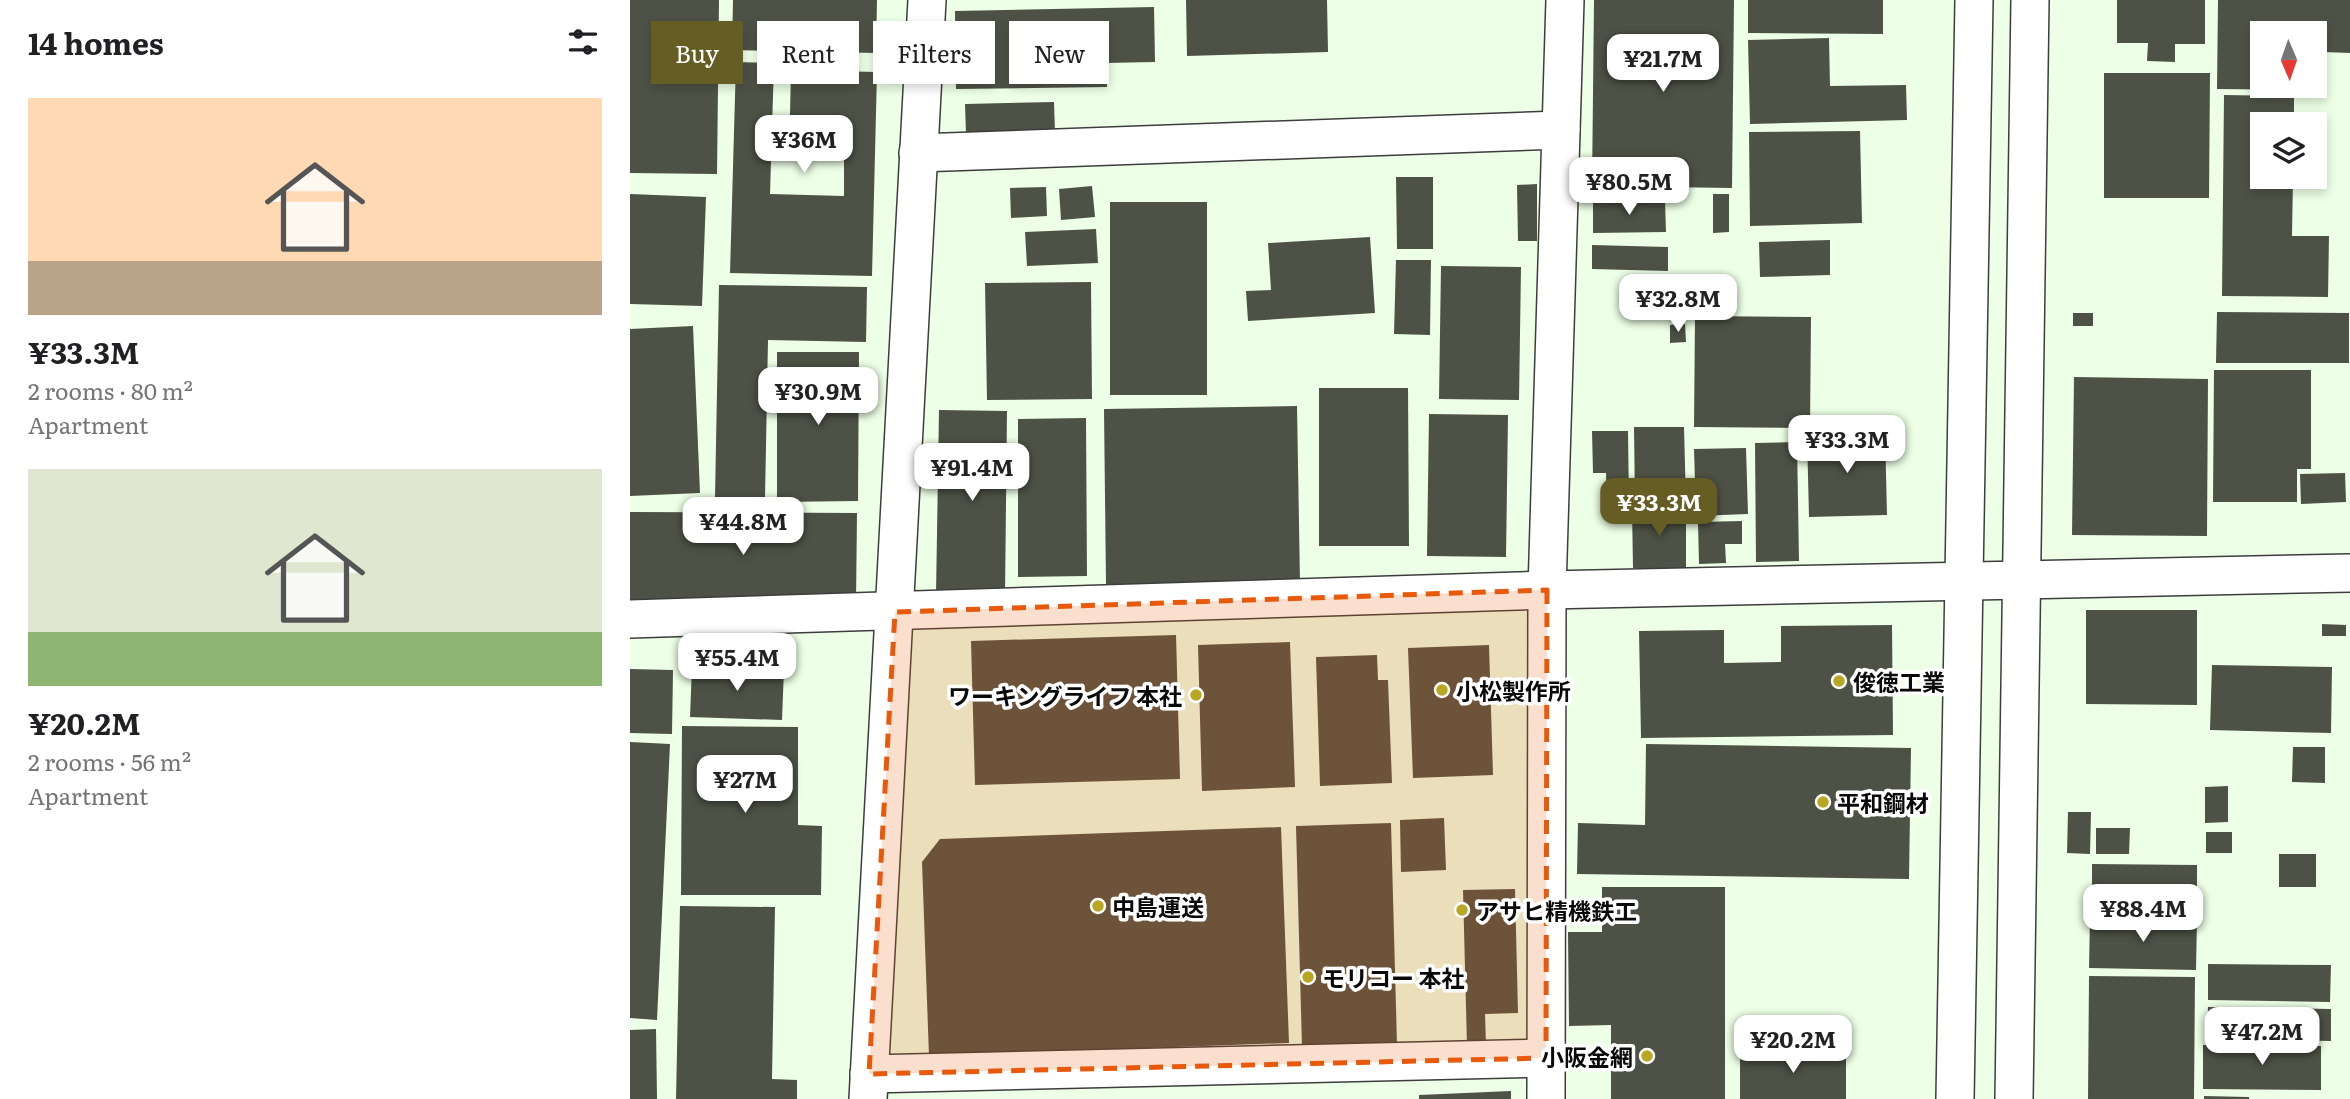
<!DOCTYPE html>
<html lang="en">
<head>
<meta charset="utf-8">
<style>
	:root { --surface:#fff; --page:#f6f6f6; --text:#202124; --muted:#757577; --accent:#655d24 }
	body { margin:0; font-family:Literata,"Noto Sans JP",serif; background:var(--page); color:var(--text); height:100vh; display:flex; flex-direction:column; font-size:26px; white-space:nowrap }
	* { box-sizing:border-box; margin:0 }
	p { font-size:23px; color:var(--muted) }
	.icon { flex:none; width:38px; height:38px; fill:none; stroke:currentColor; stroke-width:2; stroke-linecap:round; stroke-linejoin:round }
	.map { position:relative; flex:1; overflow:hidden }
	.side { display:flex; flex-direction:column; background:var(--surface); width:630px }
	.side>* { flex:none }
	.hud { position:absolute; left:21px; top:21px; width:665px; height:63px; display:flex; gap:14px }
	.needle { width:46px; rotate:178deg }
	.tools { position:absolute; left:1620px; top:21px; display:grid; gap:14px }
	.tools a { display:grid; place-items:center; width:77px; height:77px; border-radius:0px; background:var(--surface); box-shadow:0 4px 10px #0003; font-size:35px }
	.price { position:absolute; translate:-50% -60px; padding:0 16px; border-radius:14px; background:#fff; color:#222; font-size:23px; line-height:46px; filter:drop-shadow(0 2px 4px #0008) }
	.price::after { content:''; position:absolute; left:50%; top:42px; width:21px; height:16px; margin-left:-10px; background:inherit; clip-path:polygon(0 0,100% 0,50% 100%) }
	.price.selected { background:var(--accent); color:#fff }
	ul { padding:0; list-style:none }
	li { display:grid; align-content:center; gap:14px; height:371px; padding:0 28px }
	li span { display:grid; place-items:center; height:217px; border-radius:0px; color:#555 }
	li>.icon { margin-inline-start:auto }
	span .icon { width:126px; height:126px; fill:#fffc; stroke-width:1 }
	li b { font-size:30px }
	h2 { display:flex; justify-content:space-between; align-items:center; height:84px; padding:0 28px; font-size:30px }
	.chip { padding:0 24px; border-radius:0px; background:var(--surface); box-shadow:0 4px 10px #0003; font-size:24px; line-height:63px }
	.chip.selected { background:var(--accent); color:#fff }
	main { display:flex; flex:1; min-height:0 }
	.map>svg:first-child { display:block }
	.building { fill:#4e5246; fill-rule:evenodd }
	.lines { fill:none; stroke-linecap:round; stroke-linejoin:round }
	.minor-casing { stroke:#3d3d3d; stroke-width:40 }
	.minor { stroke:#fff; stroke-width:37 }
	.marked { fill:#e8590c; fill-opacity:0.2; stroke:#e8590c; stroke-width:5; stroke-dasharray:14 9; stroke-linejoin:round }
	.poi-dot { fill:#b9a723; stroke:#fff; stroke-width:2.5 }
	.labels { text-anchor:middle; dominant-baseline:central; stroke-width:7; stroke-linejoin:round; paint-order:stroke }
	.poi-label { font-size:23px; font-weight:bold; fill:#0a0a0a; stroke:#fff; text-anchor:start }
</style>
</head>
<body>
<main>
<section class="side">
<h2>14 homes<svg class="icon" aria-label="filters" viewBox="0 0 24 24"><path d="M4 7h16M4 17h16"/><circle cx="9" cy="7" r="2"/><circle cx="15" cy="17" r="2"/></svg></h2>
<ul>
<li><span style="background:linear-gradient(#ffd9b3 75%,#b9a48a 0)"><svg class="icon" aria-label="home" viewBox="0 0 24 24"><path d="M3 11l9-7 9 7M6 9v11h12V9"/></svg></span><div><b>¥33.3M</b><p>2 rooms · 80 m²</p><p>Apartment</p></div></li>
<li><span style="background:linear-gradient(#dfe7d0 75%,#8fb573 0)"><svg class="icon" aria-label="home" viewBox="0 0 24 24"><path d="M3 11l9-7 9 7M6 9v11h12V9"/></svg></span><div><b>¥20.2M</b><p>2 rooms · 56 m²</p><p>Apartment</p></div></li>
</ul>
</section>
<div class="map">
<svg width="1720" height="1099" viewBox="0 0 1720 1099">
	<rect width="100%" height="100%" fill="#edffe6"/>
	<g class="building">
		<polygon points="0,0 89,0 87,174 0,173"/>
		<polygon points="103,0 247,0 246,53 102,50"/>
		<polygon points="556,0 697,0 698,52 557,56"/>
		<polygon points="964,0 1104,0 1102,188 962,186"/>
		<polygon points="1118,0 1253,0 1253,34 1118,33"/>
		<polygon points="1487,0 1575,0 1575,44 1545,44 1545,62 1517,61 1518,43 1487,43"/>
		<path d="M1588,0H1720V53L1693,52L1692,90L1587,89ZM1633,33H1685V86H1633Z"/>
		<polygon points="524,7 525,62 476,63 477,87 326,89 325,11"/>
		<polygon points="1199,38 1200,86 1276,85 1277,120 1120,124 1118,40"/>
		<polygon points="106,62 144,63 140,194 214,196 214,157 159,156 161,70 247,72 242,276 100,273"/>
		<polygon points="1474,73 1580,73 1579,198 1474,198"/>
		<polygon points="1594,95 1664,96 1664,124 1633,124 1633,177 1663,177 1662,236 1699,236 1698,297 1592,296"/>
		<polygon points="424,102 425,132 336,134 335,104"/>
		<polygon points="1230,131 1232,223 1120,226 1119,132"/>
		<polygon points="766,177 803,177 803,249 767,249"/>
		<polygon points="907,184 907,241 888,241 887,185"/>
		<polygon points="462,186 465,217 431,220 429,189"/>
		<polygon points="416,187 417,216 381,218 380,188"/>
		<polygon points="0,194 76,197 72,306 0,304"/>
		<polygon points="1083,194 1099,194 1099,232 1083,233"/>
		<polygon points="1035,201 1036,232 963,233 963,203"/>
		<rect x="480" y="202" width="97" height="193"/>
		<polygon points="466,229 468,263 397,266 395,232"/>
		<polygon points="740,237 745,313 618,321 616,291 641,290 638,243"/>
		<polygon points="1200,240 1200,275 1130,277 1129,242"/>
		<polygon points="962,245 1038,247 1038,271 962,269"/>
		<polygon points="766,260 801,260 800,335 764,334"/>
		<polygon points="811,266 891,267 889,400 809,399"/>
		<polygon points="461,282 462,399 357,400 355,283"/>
		<polygon points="89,285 237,287 236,342 138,340 135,498 85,497"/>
		<polygon points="1587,312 1719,313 1719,363 1586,363"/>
		<rect x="1443" y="313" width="20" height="13"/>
		<polygon points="1065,316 1181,317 1180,428 1064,427"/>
		<polygon points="1055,324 1056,342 1040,343 1040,325"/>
		<polygon points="63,326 70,493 0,496 0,329"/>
		<polygon points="147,352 229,352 228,501 147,502"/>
		<polygon points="1584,370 1681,370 1681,469 1667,469 1667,502 1583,502"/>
		<polygon points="1444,377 1578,379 1577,536 1442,535"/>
		<polygon points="689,388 778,388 779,546 689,546"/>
		<polygon points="667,406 670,582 476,585 474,409"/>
		<polygon points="309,410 377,411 375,596 306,595"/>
		<polygon points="799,414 878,415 876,557 797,556"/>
		<polygon points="456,418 457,576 388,577 388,419"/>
		<polygon points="1004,427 1054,427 1056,504 1005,505"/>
		<polygon points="962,431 998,431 999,504 977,505 976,473 963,473"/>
		<polygon points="1255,432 1257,515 1179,517 1177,435"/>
		<polygon points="1167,442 1169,561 1126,562 1125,443"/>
		<polygon points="1116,448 1118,514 1066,516 1064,449"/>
		<polygon points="1715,473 1716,502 1671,504 1670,474"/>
		<polygon points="1002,509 1056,509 1056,568 1003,568"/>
		<polygon points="0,512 227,513 226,602 0,601"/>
		<polygon points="1112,521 1112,544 1095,544 1096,563 1069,564 1068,522"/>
		<polygon points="1456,610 1567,610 1567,705 1456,704"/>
		<polygon points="1692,624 1716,625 1716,636 1692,636"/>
		<polygon points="1262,625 1263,735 1011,738 1009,631 1094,630 1094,663 1151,662 1151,626"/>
		<polygon points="546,635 550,779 345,785 341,641"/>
		<polygon points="660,642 665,787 572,791 568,645"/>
		<polygon points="859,645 863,775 783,778 778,648"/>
		<polygon points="747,655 748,680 758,680 762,783 690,786 686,657"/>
		<polygon points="1582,665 1702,667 1701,733 1580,730"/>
		<polygon points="62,666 154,669 152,720 60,717"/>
		<polygon points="0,669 43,670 42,734 0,733"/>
		<polygon points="52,726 168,727 168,825 192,826 191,895 51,895"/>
		<polygon points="0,742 40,744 27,1020 0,1018"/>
		<polygon points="1016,744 1281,748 1279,879 947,874 948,823 1015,825"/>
		<polygon points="1663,747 1695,747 1695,783 1662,782"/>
		<polygon points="1598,786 1598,822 1575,823 1575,787"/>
		<polygon points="1438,812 1461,812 1460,854 1437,853"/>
		<polygon points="814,818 816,870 771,872 770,820"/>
		<polygon points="761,823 767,1044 672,1047 666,826"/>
		<polygon points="651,827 659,1043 299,1056 292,862 310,839"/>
		<polygon points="1466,828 1500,828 1499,854 1466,854"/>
		<rect x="1576" y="832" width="26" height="21"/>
		<rect x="1649" y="854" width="37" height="33"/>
		<polygon points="1462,864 1567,865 1567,908 1462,907"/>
		<polygon points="972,887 1095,887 1095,1099 981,1099 981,1025 939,1026 938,932 972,932"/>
		<polygon points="885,889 888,1013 855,1014 856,1045 837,1046 833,890"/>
		<polygon points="50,906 145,907 142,1079 167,1080 167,1099 46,1099"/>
		<polygon points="1460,917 1567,919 1566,970 1459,968"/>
		<polygon points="1578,964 1701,965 1700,1002 1578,1000"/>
		<polygon points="1459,976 1565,977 1564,1099 1458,1099"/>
		<polygon points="1578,1007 1701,1009 1701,1041 1577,1039"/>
		<polygon points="26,1029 27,1099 0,1099 0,1030"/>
		<polygon points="1573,1045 1691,1046 1691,1090 1573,1089"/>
		<polygon points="1110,1050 1216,1051 1216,1099 1110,1099"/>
		<polygon points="881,1091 881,1099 789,1099 789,1095"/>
		<polygon points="1574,1096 1619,1097 1619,1099 1574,1099"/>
	</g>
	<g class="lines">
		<defs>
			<g id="minor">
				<polyline points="288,153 931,130"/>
				<polyline points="0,619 917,590 1720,573"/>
				<polyline points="239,1074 916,1058"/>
				<polyline points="238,1099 297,0"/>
				<polyline points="916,1099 917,590 935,0"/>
				<polyline points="1325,1099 1344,0"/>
				<polyline points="1384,1099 1400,0"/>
			</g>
		</defs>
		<use href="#minor" class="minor-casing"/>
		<use href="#minor" class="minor"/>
	</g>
	<path class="marked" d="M917,590L916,1058L239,1074L265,612Z"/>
	<g class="poi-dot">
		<circle cx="1209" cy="681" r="7"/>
		<circle cx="812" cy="690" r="7"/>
		<circle cx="566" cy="695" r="7"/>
		<circle cx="1193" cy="802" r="7"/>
		<circle cx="468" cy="906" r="7"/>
		<circle cx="832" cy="910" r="7"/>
		<circle cx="678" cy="977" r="7"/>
		<circle cx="1017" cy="1056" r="7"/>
	</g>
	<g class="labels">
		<g class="poi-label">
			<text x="1223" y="681">俊徳工業</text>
			<text x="826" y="690">小松製作所</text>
			<text x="552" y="695" text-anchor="end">ワーキングライフ 本社</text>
			<text x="1207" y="802">平和鋼材</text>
			<text x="482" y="906">中島運送</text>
			<text x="846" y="910">アサヒ精機鉄工</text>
			<text x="692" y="977">モリコー 本社</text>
			<text x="1003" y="1056" text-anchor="end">小阪金網</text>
		</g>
	</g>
</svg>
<div class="tools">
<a><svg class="needle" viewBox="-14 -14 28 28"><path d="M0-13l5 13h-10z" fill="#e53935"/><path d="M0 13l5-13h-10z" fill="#757577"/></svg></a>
<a><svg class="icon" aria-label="layers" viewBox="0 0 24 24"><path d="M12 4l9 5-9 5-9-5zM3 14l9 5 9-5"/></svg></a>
</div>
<b class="price" style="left:1033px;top:94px">¥21.7M</b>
<b class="price" style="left:174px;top:175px">¥36M</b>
<b class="price" style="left:999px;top:217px">¥80.5M</b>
<b class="price" style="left:1048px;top:334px">¥32.8M</b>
<b class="price" style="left:188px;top:427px">¥30.9M</b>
<b class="price" style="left:1217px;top:475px">¥33.3M</b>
<b class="price" style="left:342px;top:503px">¥91.4M</b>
<b class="price selected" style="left:1029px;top:538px">¥33.3M</b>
<b class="price" style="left:113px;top:557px">¥44.8M</b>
<b class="price" style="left:107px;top:693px">¥55.4M</b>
<b class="price" style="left:115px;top:815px">¥27M</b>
<b class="price" style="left:1513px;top:944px">¥88.4M</b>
<b class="price" style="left:1632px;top:1067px">¥47.2M</b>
<b class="price" style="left:1163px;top:1075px">¥20.2M</b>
<div class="hud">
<a class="chip selected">Buy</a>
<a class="chip">Rent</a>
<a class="chip">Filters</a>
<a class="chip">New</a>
</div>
</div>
</main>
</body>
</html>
